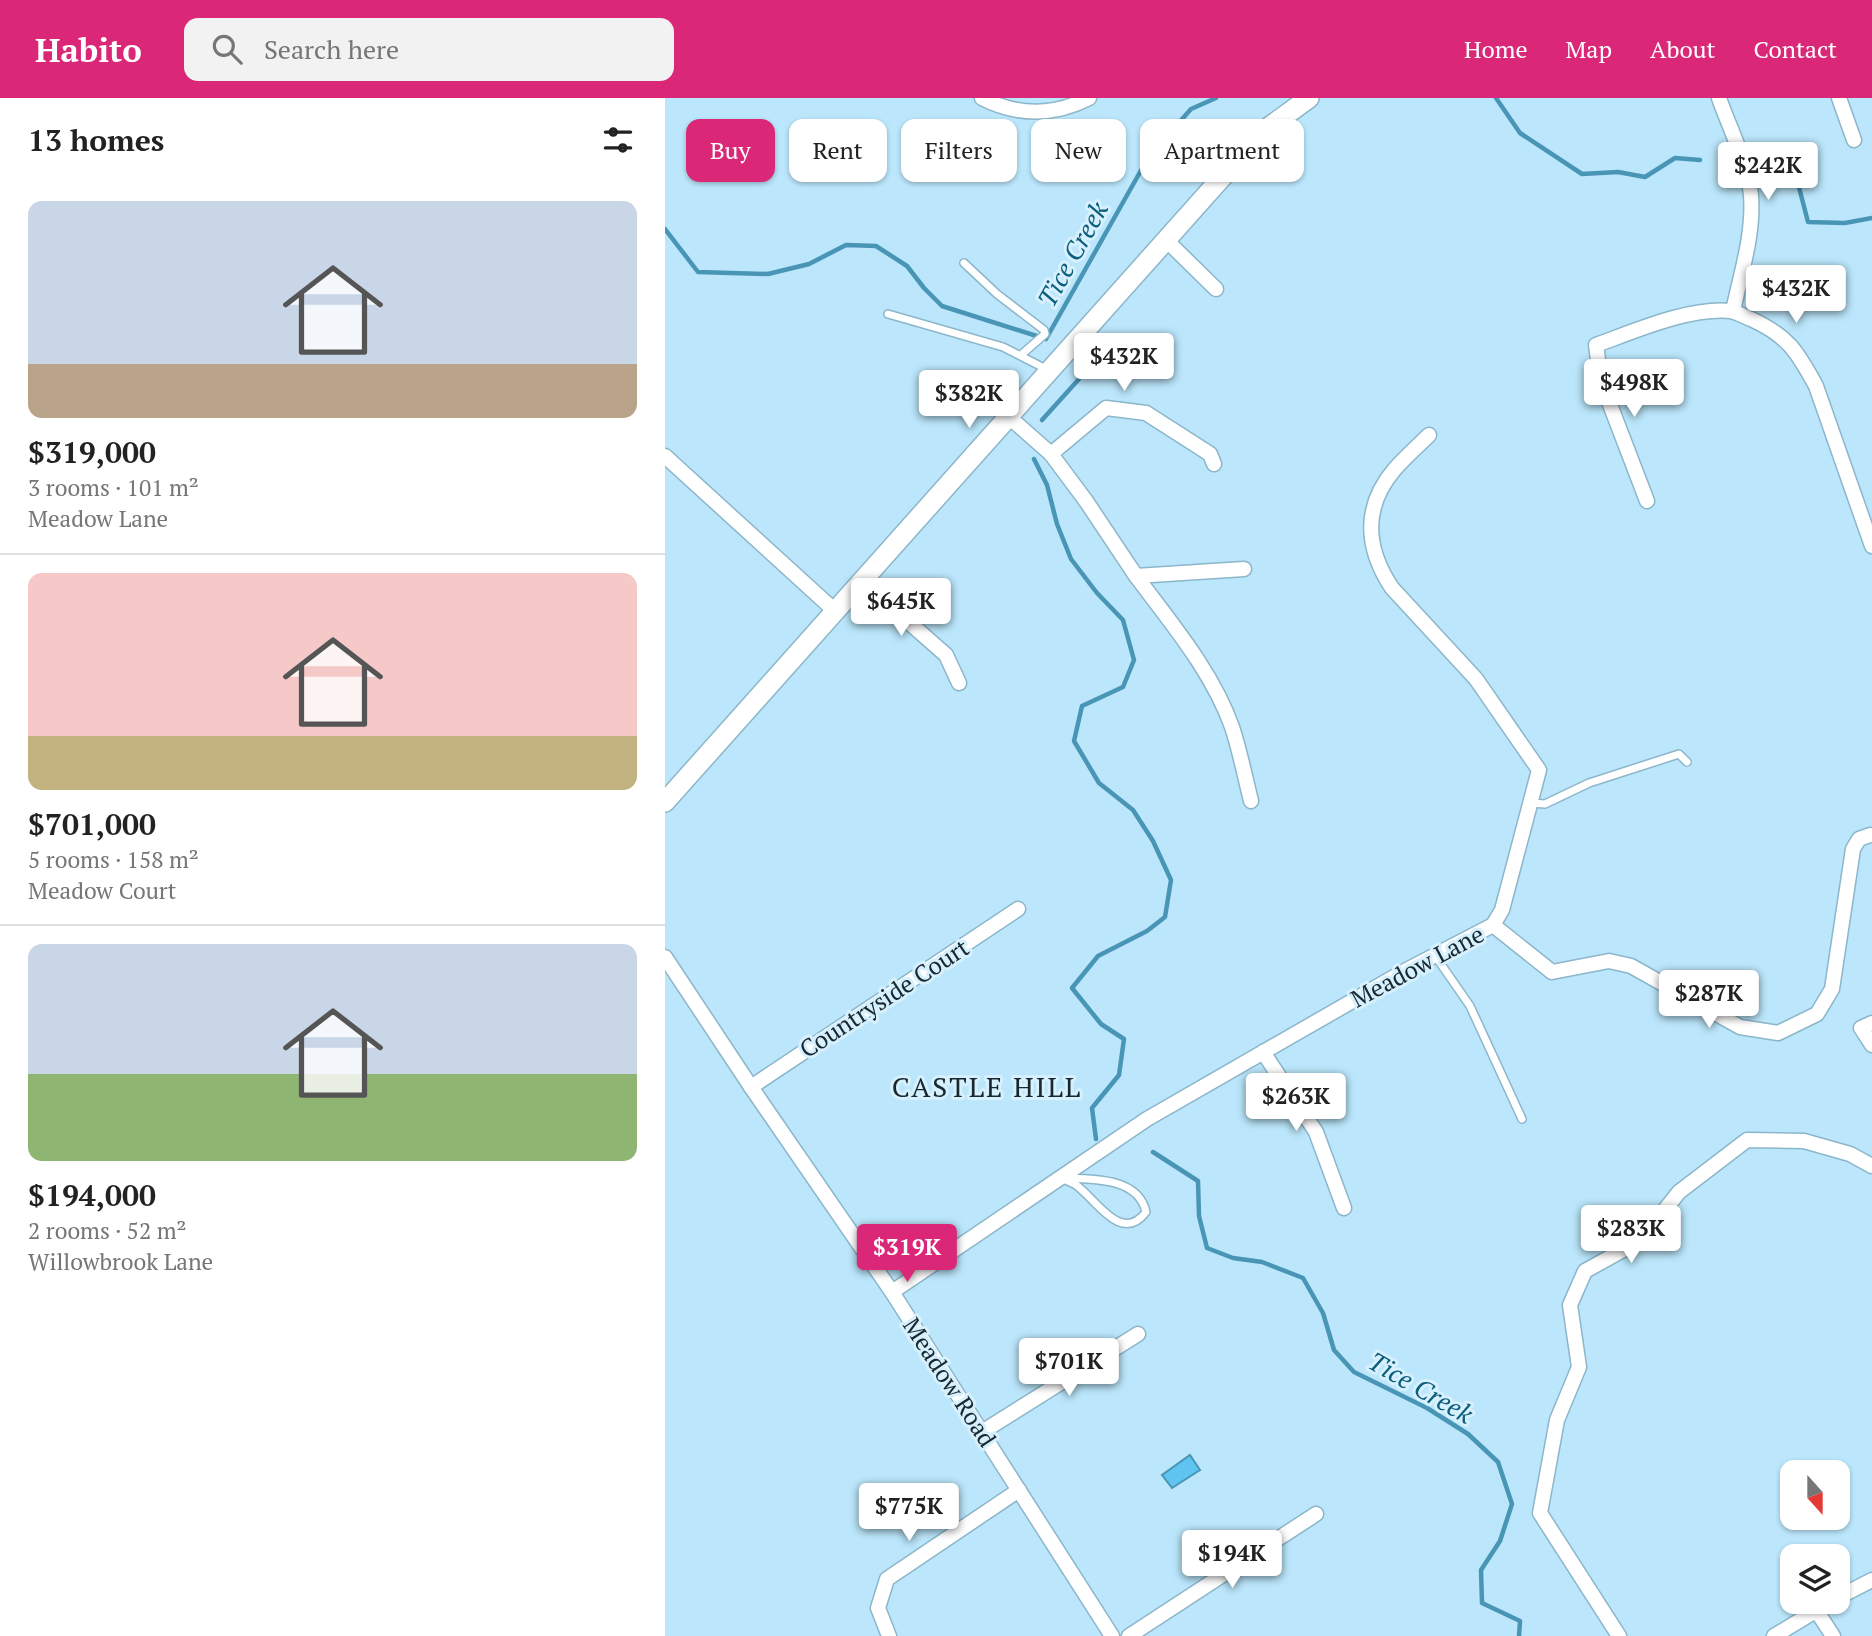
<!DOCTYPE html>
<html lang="en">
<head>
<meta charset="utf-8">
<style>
	:root { --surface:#fff; --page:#f2f2f2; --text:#222; --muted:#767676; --line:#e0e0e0; --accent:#db2777 }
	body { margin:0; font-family:"PT Serif",serif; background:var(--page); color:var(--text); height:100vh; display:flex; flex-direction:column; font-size:26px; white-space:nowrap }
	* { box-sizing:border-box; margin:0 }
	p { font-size:23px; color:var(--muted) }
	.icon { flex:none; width:38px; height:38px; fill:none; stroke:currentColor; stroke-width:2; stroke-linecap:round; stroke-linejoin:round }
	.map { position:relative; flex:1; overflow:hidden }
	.sheet { display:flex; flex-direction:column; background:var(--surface); width:665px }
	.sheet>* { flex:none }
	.banner { position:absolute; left:21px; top:21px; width:665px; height:63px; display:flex; gap:14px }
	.needle { width:46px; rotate:159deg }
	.tools { position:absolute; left:1115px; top:1362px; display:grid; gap:14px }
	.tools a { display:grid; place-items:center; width:70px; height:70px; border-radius:14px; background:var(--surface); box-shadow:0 2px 5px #0004; font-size:35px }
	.price { position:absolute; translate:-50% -60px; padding:0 16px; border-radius:7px; background:#fff; color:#222; font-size:23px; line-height:46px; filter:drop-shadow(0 2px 4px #0008) }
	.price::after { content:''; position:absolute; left:50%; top:42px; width:21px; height:16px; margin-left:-10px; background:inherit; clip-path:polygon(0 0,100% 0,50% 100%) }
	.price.active { background:var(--accent); color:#fff }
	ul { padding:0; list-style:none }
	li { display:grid; align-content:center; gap:14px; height:371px; padding:0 28px }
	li+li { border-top:2px solid var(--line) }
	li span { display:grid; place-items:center; height:217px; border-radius:14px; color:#555 }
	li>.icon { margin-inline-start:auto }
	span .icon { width:126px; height:126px; fill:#fffc; stroke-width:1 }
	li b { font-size:30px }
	h2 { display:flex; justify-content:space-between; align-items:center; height:84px; padding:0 28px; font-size:30px }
	.pill { padding:0 24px; border-radius:14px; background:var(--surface); box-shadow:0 2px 5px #0004; font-size:24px; line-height:63px }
	.pill.active { background:var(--accent); color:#fff }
	header { display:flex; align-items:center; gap:42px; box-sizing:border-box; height:98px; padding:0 35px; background:var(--accent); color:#fff }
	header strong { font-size:33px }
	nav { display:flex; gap:38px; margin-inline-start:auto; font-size:24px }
	.search { width:490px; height:63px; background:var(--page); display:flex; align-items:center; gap:18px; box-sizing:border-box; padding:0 24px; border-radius:14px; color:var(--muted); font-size:26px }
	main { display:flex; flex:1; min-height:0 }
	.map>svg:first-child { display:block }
	.water { fill:#5fc4ef; stroke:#4995b6; stroke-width:2 }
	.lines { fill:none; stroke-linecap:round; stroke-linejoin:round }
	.stream { stroke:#4995b6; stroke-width:4.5 }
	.lane-casing { stroke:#8cb6ca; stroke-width:10 }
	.street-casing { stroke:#8cb6ca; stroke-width:17 }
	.secondary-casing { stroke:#8cb6ca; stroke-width:22 }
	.lane { stroke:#fff; stroke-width:7 }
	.street { stroke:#fff; stroke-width:14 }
	.secondary { stroke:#fff; stroke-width:19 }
	.labels { text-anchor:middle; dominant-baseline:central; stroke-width:6; stroke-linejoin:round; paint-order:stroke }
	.street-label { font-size:24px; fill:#172830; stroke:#d7f0fd }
	.water-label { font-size:26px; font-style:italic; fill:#0c5f7c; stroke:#d7f0fd }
	.quarter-label { font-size:28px; letter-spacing:2px; fill:#172830; stroke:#d7f0fd }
</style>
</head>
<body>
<header>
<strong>Habito</strong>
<div class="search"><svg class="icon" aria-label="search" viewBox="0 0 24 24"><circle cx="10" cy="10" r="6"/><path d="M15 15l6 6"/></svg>Search here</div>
<nav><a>Home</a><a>Map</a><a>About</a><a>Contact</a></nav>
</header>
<main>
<section class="sheet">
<h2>13 homes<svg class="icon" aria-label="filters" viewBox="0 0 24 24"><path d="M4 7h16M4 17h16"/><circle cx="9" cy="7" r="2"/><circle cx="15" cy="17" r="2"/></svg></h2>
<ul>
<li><span style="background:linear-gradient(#c9d6e8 75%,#b9a48a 0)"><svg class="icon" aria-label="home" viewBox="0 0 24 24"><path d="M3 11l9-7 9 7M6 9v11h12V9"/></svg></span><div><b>$319,000</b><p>3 rooms · 101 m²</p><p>Meadow Lane</p></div></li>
<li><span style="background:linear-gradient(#f6c9c9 75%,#c2b280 0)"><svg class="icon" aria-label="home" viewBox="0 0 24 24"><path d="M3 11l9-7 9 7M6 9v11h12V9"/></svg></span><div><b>$701,000</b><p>5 rooms · 158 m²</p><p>Meadow Court</p></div></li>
<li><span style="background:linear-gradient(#c9d6e8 60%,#8fb573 0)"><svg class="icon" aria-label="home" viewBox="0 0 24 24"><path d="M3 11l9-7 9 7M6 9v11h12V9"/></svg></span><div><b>$194,000</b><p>2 rooms · 52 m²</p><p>Willowbrook Lane</p></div></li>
</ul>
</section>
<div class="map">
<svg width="1207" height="1538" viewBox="0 0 1207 1538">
	<rect width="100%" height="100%" fill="#bbe6fb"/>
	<polygon class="water" points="525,1357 535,1372 507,1390 497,1377"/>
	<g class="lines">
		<g class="stream">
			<polyline points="831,0 855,35 917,76 953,74 980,79 1010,60 1035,62"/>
			<polyline points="1098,51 1129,70 1143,124 1180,125 1207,120"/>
			<polyline points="0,131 33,174 103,176 144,166 181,147 211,148 242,168 259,190 277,208 381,241 483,60 526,11 551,0"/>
			<polyline points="377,322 414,281"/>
			<polyline points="369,361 382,387 392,426 406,461 432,495 458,522 469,562 458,589 417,608 409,643 434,685 468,712 488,743 506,782 500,819 482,833 433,858 407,890 436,926 459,941 454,977 427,1010 431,1041"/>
			<polyline points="488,1054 533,1083 534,1118 542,1150 568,1160 597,1164 638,1180 658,1215 669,1252 689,1274 762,1310 803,1336 833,1364 847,1406 835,1443 816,1472 817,1505 855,1523 854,1538"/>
		</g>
		<defs>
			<g id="lane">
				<polyline points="299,165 332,196 379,232 380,236 356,257"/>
				<polyline points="223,216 338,249 383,272"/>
				<polyline points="865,705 880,706 924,685 1014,656 1022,664"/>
				<polyline points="771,859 805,908 857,1021"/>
				<path d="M395,1080C424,1081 473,1078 481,1114C456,1147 430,1100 411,1087C406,1084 400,1082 395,1080Z"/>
			</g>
			<g id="street">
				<path d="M317,0C352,18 389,18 424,0"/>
				<path d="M1054,0C1064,29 1083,66 1086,97C1089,136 1076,175 1068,213"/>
				<polyline points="1174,0 1189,42"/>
				<polyline points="501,142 551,191"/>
				<polyline points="343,318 386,356 441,310 481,315 545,356 549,366"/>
				<polyline points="386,356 421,403 471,478 579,471"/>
				<polyline points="0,358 170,513"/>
				<path d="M982,403L936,283L931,247C970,233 1024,209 1066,213C1072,214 1080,219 1086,221C1123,238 1132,253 1151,288L1207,448"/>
				<path d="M471,478C506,525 547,573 567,629C575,653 580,679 586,703"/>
				<polyline points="197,483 281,557 294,585"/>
				<polyline points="828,827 887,874 944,863 966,868 1075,929 1113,935 1152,916 1167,891 1188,751 1194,741 1205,737"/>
				<polyline points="0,859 86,989 227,1194 447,1538"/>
				<polyline points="1207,925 1196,930 1207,947"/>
				<polyline points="598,954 651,1034 679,1110"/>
				<polyline points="86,989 353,811"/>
				<path d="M227,1194L482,1021L736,875L828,827L837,812L874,672L811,581L727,490C701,451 697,410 729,372C739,360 752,349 764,337"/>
				<polyline points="317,1334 473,1236"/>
				<polyline points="1172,1500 1207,1482"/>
				<polyline points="1151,1512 1168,1538"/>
				<polyline points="224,1538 213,1510 222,1481 354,1392"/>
				<polyline points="464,1538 651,1416"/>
				<polyline points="954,1538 875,1415 892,1322 914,1269 905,1207 920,1173 976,1142 1014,1094 1082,1042 1139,1043 1185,1056 1207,1068"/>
				<polyline points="1109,1538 1167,1503"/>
			</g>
			<polyline id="secondary" points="0,704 576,58 600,32 644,0"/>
		</defs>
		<use href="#lane" class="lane-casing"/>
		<use href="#street" class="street-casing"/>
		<use href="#secondary" class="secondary-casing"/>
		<use href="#lane" class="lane"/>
		<use href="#street" class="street"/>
		<use href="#secondary" class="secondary"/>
	</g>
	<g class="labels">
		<g class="street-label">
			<text transform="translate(752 868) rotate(-28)">Meadow Lane</text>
			<text transform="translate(219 900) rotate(-33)">Countryside Court</text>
			<text transform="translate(285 1284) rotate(57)">Meadow Road</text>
		</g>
		<g class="water-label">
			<text transform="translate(407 156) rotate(-61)">Tice Creek</text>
			<text transform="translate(756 1289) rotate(30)">Tice Creek</text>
		</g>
		<g class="quarter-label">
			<text x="322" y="988">CASTLE HILL</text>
		</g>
	</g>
</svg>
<div class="tools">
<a><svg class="needle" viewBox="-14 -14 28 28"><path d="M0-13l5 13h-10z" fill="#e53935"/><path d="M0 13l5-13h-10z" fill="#767676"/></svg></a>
<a><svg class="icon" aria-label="layers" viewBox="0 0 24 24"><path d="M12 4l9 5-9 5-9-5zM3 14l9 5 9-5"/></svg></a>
</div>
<b class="price" style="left:1103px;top:104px">$242K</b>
<b class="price" style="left:1131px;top:227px">$432K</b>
<b class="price" style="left:459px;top:295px">$432K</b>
<b class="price" style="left:969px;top:321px">$498K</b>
<b class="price" style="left:304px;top:332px">$382K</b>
<b class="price" style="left:236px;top:540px">$645K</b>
<b class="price" style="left:1044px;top:932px">$287K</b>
<b class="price" style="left:631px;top:1035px">$263K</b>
<b class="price" style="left:966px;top:1167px">$283K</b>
<b class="price active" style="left:242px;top:1186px">$319K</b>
<b class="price" style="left:404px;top:1300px">$701K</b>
<b class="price" style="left:244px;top:1445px">$775K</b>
<b class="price" style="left:567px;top:1492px">$194K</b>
<div class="banner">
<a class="pill active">Buy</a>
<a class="pill">Rent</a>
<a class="pill">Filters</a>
<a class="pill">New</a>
<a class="pill">Apartment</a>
</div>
</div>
</main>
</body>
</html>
